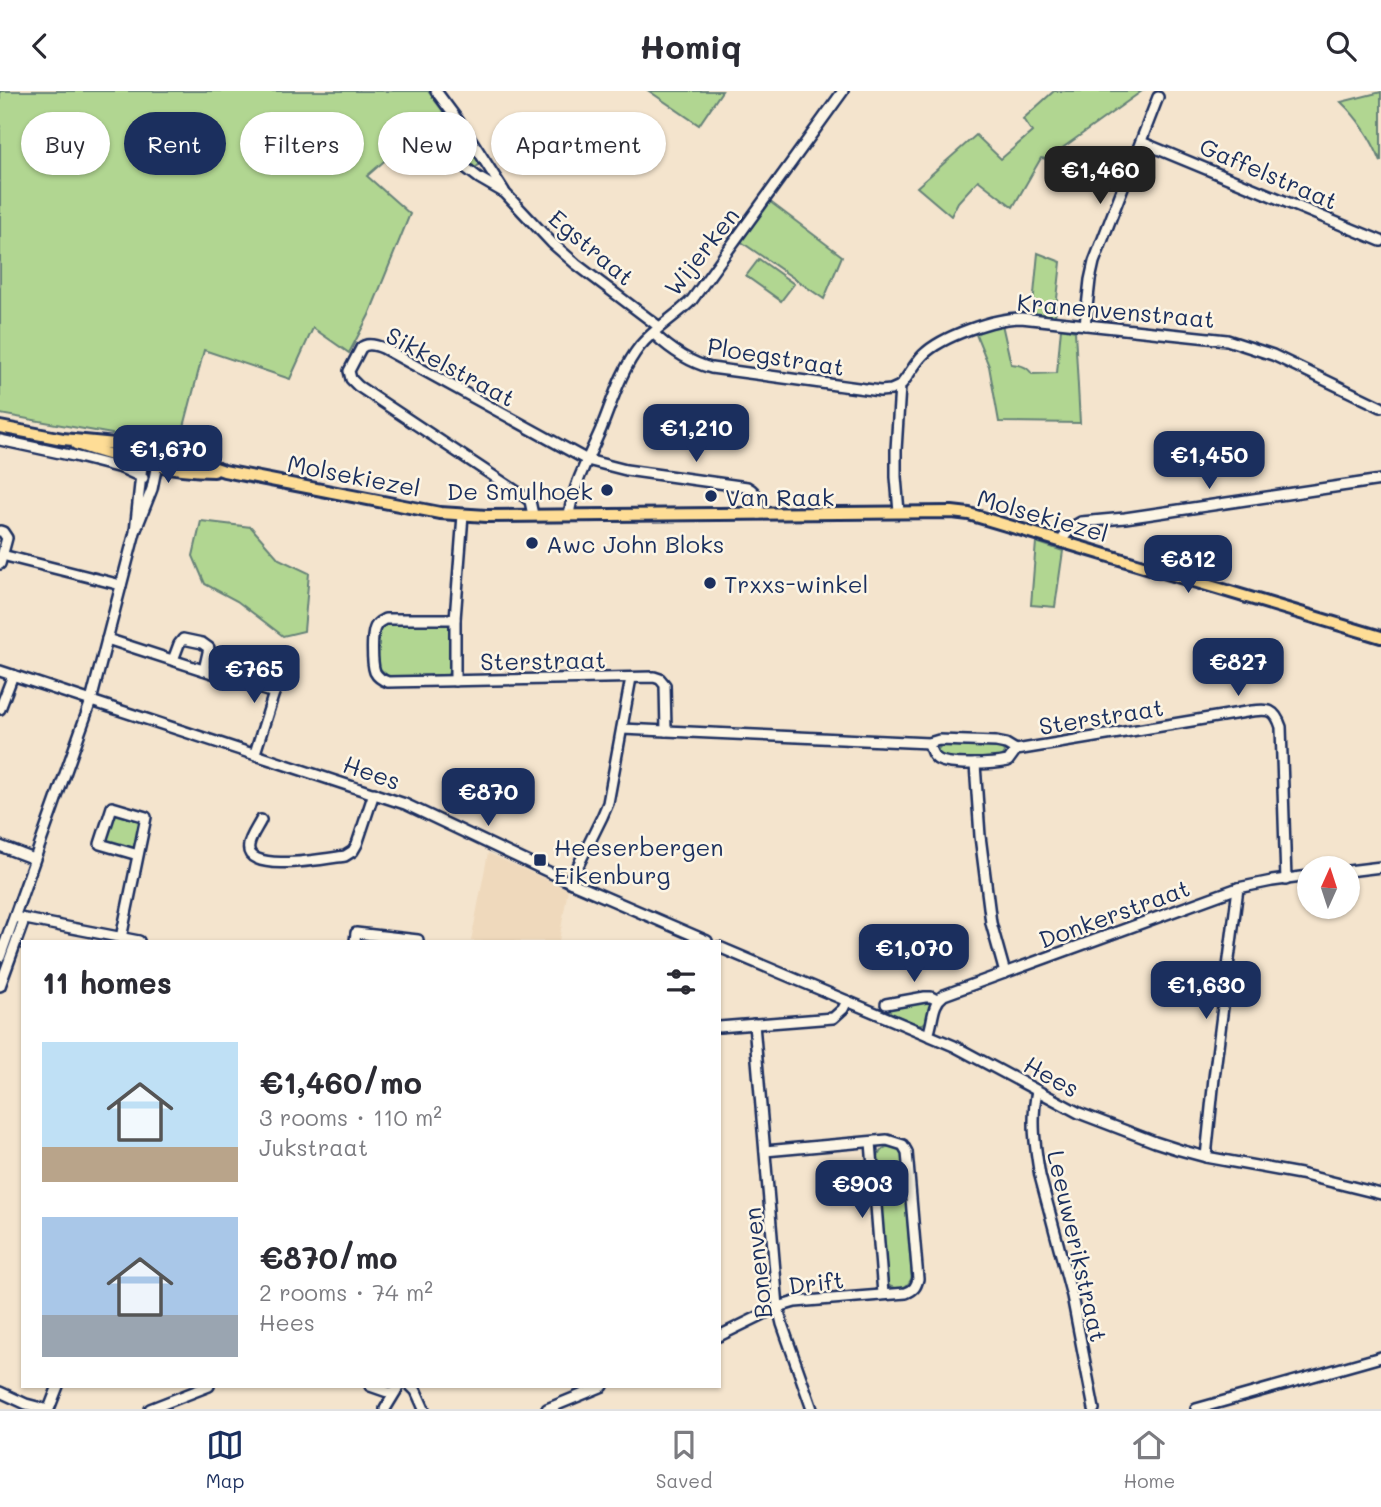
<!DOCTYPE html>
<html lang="en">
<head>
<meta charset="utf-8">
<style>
	:root { --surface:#fff; --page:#f2f2f3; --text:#2b2b33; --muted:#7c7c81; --line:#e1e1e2; --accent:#1b2f5e }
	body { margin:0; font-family:Mali,sans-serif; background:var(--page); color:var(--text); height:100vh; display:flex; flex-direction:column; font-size:26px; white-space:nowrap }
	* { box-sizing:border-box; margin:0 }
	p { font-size:23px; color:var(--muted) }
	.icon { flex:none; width:38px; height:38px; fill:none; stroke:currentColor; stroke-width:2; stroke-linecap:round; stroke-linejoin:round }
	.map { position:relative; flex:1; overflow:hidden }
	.side { position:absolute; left:21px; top:849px; width:700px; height:448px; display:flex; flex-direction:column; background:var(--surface); border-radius:0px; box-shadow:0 2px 5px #0004 }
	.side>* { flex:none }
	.hud { position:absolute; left:21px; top:21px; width:700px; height:63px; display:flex; gap:14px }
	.needle { width:46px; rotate:3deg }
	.fabs { position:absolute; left:1297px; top:765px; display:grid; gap:14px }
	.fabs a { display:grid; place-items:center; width:63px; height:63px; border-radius:50%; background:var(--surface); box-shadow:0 2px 5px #0004; font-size:35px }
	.price { position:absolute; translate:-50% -60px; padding:0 16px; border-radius:14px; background:var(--accent); color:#fff; font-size:23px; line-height:46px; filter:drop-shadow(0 2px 4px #0008) }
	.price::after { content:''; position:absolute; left:50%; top:42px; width:21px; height:16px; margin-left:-10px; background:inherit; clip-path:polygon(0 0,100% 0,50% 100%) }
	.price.current { background:#222; color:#fff }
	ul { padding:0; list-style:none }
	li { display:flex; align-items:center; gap:21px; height:175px; padding:0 21px }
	li span { display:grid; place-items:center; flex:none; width:196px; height:140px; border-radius:0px; color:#555 }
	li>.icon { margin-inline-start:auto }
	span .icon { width:84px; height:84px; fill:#fffc; stroke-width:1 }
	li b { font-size:30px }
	h2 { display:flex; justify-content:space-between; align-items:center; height:84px; padding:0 21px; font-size:30px }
	.tag { padding:0 24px; border-radius:32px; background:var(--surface); box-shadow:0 2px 5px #0004; font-size:24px; line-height:63px }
	.tag.current { background:var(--accent); color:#fff }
	header { display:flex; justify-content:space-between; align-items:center; height:91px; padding:0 21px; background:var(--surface); font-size:32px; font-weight:700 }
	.menu { display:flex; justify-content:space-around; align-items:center; height:98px; border-top:2px solid var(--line); background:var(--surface); font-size:19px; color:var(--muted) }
	.menu a { display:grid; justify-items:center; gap:4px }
	.menu .current { color:var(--accent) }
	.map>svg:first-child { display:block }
	.built { fill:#efd9bc }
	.green { fill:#b1d691; stroke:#668278; stroke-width:2 }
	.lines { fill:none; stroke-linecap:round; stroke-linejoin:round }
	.minor-casing { stroke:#1b2f5e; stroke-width:14 }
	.major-casing { stroke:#1b2f5e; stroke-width:16 }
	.minor { stroke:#fcf5e5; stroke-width:9 }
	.major { stroke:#fedd96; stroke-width:10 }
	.poi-dot { fill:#1b2f5e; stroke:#fcf5e5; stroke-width:2.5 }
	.labels { text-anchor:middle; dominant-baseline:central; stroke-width:5; stroke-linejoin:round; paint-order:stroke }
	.street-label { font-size:24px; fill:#1b2f5e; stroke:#fcf5e5 }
	.poi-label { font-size:24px; fill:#1b2f5e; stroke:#fcf5e5; text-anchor:start }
</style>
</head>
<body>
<header><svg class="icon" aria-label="back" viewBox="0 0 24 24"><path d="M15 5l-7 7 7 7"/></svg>Homiq<svg class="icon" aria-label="search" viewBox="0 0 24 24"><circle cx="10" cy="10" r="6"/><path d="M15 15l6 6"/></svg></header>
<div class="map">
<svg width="1381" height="1318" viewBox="0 0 1381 1318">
	<rect width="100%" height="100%" fill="#f4e4cd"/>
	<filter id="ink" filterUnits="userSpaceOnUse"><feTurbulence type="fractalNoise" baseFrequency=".0143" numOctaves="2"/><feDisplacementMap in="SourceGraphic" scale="14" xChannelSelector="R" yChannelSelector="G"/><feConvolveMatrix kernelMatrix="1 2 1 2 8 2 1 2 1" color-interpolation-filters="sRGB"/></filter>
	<g filter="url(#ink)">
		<polygon class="built" points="488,762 568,798 559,850 471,850"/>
		<g class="green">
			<polygon points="0,0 428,0 481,72 474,78 421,38 367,85 410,123 369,224 349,262 313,237 290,288 204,259 179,355 0,323"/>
			<polygon points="649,0 722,0 699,34"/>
			<polygon points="1054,0 1142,0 1047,68 1041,67 1013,116 978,89 958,111 951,125 917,96 976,44 1001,68 1032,41 1023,28"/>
			<path d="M1381,1V71C1372,49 1358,27 1341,11Z"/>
			<polygon points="769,110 842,165 824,208 740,150"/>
			<polygon points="1038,162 1061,171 1055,226 1032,224"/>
			<polygon points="759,168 794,193 781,210 746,185"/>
			<path d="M1002,233L1011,273C1020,274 1027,275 1032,283L1057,282L1061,237L1075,240L1080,332L999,331L989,275L975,241Z"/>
			<polygon points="201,430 251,436 279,468 309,482 304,540 283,545 237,510 205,493 193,465"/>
			<polygon points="1036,451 1063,460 1055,516 1031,514"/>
			<polygon points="443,532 449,533 451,538 452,576 447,585 442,586 389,586 378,576 377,542 384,534"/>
			<polygon points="941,654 998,655 1004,660 1003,668 999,669 940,667 937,660"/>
			<polygon points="119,722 138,728 141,732 136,754 132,759 110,752 107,749 113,724"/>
			<polygon points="921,909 932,910 928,929 923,933 916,933 880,917"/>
			<path d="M891,1055L898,1057L902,1063L912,1186C908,1197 900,1200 889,1195L886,1189L878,1065C881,1058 884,1056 891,1055Z"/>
		</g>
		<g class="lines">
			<defs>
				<g id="minor">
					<polyline points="436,0 465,39 504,100"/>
					<polyline points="420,42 479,87 505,102 552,152 576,173 658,235"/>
					<polyline points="1141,51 1381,150"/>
					<polyline points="1085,234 1090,189 1094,171 1158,6"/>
					<path d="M654,243C671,259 688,271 711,277L880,300L891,299L900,295"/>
					<polyline points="0,349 74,365 121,377 143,387"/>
					<path d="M899,421L896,386V359L900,295C909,285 914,273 923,264C942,245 995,227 1021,227L1227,249L1273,264L1381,316"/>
					<path d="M533,424L530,410L525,406L358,295L351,288L349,280L361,257C367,251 376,254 383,257L587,369L626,379L747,396C758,402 760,410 759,423"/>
					<path d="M569,424C573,394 589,366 601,338C612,311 621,279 640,255C655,237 675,226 692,209L843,0"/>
					<polyline points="0,440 3,441 7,447 0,473"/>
					<path d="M1061,450C1067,442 1072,435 1081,431L1125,427L1381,389"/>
					<polyline points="2,464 121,494"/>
					<path d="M455,528H385C381,530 378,531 376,535C371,541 372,573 375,581C378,587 382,589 388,591L654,586L660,588L665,594L666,640"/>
					<polyline points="107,548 274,602"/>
					<polyline points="173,569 179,553 183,548 202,552 209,557 204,579"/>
					<polyline points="0,580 405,713 570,791 707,850"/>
					<polyline points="455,590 455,528 463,424"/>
					<polyline points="0,618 13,584"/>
					<polyline points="622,638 929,652"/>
					<path d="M1016,659L1008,670C995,673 945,676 936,667C932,664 930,657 929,652L939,649L996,651L1006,653L1016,659L1252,620C1269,618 1275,618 1281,636L1286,789"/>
					<polyline points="255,662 274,602 285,580"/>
					<polyline points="975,673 980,745 991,832 1005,882"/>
					<path d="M261,729C257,737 250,746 249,754C243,784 329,767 345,765L353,760L357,753L374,702"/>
					<polyline points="0,755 34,768"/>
					<polyline points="1348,780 1381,776"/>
					<polyline points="570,791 602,726 608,712 631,587"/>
					<polyline points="15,826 139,850"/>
					<polyline points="121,847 146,726 112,716 100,753 138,764"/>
					<polyline points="355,850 356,842 418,849 418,850"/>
					<polyline points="719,856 954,955 1079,1022 1155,1051 1180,1059 1206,1066 1300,1083 1381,1103"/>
					<polyline points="0,866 91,610 135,441 152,398 157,373 152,359 142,370 142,374 135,441"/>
					<polyline points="0,895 24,829"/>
					<polyline points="886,913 925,906 931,906 937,909"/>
					<polyline points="754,933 778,1216 782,1233 812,1318"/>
					<polyline points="719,936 833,927 843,918 847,910"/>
					<path d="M928,944C934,930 931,913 944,904L1238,797L1272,790L1309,785"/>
					<path d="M1037,1000C1031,1029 1035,1056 1040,1085L1072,1205L1094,1318"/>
					<polyline points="871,1051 883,1203"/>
					<polyline points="1206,1066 1214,987 1238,797"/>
					<path d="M719,1245L778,1216L795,1211L906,1202C914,1199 916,1196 918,1188L907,1061L903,1054L887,1049L765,1060"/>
					<polyline points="370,1295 393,1303"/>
					<polyline points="411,1295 416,1300 424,1318"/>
					<polyline points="0,1301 26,1313 45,1318"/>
					<polyline points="49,1318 58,1295"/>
					<polyline points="150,1318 209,1295"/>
					<polyline points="385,1318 399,1295"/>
					<polyline points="547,1318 603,1295"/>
					<polyline points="1196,1318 1381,1266"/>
				</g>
				<g id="major">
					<polyline points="0,336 63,348 126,354 178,364 224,380 440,422 487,425 952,421 969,423 1381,546"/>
					<path d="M76,353C116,367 171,380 214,380"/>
				</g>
			</defs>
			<use href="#minor" class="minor-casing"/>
			<use href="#major" class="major-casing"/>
			<use href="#minor" class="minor"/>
			<use href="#major" class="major"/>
		</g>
	</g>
	<g class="poi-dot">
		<circle cx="607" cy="399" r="7"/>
		<circle cx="711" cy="405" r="7"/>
		<circle cx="532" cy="452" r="7"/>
		<circle cx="710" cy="492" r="7"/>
		<rect x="533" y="762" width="14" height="14" rx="3.5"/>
	</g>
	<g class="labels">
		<g class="street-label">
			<text transform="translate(1269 82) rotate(23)">Gaffelstraat</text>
			<text transform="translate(592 156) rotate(40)">Egstraat</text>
			<text transform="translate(701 160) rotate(-52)">Wijerken</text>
			<text transform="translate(1116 219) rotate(5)">Kranenvenstraat</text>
			<text transform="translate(776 265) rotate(9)">Ploegstraat</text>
			<text transform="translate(451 275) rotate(28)">Sikkelstraat</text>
			<text transform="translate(354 384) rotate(11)">Molsekiezel</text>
			<text transform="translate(1043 424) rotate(16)">Molsekiezel</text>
			<text transform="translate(543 569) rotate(-1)">Sterstraat</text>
			<text transform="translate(1101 625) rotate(-9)">Sterstraat</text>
			<text transform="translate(372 681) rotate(19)">Hees</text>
			<text transform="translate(1114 822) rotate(-20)">Donkerstraat</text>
			<text transform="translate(1052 985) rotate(29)">Hees</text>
			<text transform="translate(1078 1155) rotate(77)">Leeuwerikstraat</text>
			<text transform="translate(757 1172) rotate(-96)">Bonenven</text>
			<text transform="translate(816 1191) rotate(-7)">Drift</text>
		</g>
		<g class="poi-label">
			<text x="593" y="399" text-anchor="end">De Smulhoek</text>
			<text x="725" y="405">Van Raak</text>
			<text x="546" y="452">Awc John Bloks</text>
			<text x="724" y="492">Trxxs-winkel</text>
			<text x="554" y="755">Heeserbergen<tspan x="554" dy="28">Eikenburg</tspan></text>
		</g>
	</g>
</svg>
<div class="fabs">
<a><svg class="needle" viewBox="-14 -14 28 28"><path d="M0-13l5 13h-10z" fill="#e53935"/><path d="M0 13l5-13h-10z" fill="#7c7c81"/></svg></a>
</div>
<b class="price current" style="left:1100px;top:115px">€1,460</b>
<b class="price" style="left:696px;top:373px">€1,210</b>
<b class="price" style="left:168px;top:394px">€1,670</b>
<b class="price" style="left:1209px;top:400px">€1,450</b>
<b class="price" style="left:1188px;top:504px">€812</b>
<b class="price" style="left:1238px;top:607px">€827</b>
<b class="price" style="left:254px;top:614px">€765</b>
<b class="price" style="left:488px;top:737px">€870</b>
<b class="price" style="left:914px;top:893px">€1,070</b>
<b class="price" style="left:1206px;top:930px">€1,630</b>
<b class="price" style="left:862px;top:1129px">€903</b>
<div class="hud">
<a class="tag">Buy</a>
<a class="tag current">Rent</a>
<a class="tag">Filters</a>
<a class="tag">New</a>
<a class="tag">Apartment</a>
</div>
<section class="side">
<h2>11 homes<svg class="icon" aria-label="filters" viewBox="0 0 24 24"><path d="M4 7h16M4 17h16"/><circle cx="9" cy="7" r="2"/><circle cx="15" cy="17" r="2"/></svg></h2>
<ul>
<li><span style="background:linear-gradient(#bfe0f5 75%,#b9a48a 0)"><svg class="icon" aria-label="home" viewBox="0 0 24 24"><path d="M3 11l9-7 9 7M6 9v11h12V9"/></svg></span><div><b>€1,460/mo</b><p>3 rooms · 110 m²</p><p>Jukstraat</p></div></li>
<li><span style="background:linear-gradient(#a9c7e8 70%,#9aa5b1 0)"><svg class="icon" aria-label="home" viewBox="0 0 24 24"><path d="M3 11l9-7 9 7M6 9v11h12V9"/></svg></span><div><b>€870/mo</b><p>2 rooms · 74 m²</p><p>Hees</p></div></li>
</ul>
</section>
</div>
<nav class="menu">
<a class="current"><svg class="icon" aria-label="map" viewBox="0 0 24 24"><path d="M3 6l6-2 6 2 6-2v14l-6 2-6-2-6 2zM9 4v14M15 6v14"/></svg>Map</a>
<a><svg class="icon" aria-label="saved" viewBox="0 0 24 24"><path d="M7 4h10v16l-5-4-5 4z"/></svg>Saved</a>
<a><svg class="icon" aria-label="home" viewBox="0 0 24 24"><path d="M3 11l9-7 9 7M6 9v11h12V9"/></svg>Home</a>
</nav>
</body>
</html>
